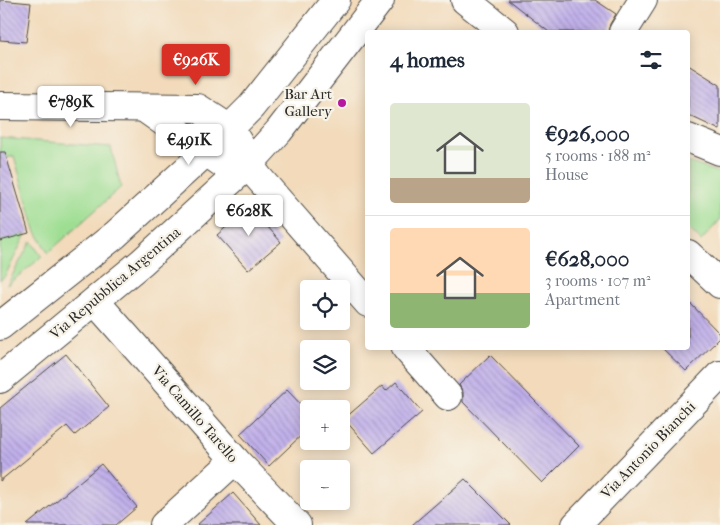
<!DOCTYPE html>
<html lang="en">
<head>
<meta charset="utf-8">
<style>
	:root { --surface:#fff; --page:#f6f6f7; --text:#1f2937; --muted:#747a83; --line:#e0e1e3; --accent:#d93025 }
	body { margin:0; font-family:"IM FELL French Canon",serif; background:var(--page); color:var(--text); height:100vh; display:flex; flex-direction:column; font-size:19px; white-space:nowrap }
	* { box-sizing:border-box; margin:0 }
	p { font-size:16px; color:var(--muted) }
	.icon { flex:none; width:28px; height:28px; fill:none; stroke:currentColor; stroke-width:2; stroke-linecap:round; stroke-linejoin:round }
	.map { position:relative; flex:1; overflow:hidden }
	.sheet { position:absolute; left:365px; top:30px; width:325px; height:320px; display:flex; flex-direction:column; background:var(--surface); border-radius:5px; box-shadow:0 2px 12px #0003 }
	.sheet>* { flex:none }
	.buttons { position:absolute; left:300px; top:280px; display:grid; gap:10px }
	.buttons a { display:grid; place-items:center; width:50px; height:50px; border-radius:5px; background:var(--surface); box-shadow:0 2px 12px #0003; font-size:25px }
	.price { position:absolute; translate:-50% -42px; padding:0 11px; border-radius:5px; background:#fff; color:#222; font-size:16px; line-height:32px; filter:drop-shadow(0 1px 2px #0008) }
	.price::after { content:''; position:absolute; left:50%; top:30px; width:15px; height:11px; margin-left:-8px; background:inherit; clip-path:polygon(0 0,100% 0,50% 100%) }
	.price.active { background:var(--accent); color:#fff }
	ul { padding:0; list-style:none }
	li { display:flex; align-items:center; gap:15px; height:125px; padding:0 25px }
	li+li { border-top:1px solid var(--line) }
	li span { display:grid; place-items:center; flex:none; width:140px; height:100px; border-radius:5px; color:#555 }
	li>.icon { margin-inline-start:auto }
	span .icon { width:60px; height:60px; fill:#fffc; stroke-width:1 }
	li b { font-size:21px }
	h2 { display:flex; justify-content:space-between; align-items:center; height:60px; padding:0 25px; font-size:21px }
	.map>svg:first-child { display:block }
	.green { fill:#9ede93; stroke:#64845f }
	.building { fill:url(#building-back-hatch) }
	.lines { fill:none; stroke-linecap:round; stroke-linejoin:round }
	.minor-casing { stroke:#494540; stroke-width:30 }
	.minor { stroke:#fff; stroke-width:28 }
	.poi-dot { fill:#b5179e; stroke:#f7f3e8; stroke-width:2 }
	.labels { text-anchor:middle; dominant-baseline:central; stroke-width:4.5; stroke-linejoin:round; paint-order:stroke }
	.poi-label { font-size:15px; fill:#2b2b2b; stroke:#f7f3e8; text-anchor:end }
	.street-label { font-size:15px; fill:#2b2b2b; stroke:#f7f3e8 }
</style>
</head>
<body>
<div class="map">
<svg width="720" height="525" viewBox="0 0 720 525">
	<defs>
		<pattern id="building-back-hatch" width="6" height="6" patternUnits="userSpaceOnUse" patternTransform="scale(1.25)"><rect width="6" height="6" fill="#c0afeb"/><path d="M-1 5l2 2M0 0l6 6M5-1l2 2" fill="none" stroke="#9c8fbf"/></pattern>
	</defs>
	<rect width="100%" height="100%" fill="#f7f3e8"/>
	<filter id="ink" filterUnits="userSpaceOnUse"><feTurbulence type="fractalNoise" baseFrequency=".02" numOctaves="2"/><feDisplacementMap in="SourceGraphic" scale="10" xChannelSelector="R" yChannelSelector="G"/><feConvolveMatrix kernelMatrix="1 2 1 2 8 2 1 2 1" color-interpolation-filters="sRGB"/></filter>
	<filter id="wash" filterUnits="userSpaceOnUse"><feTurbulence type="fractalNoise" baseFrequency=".0096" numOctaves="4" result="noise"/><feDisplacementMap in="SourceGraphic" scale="20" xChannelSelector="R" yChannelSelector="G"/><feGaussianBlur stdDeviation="1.12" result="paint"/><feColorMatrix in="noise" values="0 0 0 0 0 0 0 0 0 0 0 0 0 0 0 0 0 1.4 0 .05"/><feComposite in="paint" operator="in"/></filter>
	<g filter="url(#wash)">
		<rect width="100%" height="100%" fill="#f2daba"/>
		<g class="green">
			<polygon points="0,138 111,147 121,187 48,253 35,230 14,156 0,160"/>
			<polygon points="688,162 720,173 720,220 701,241 688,228"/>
			<polygon points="26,234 5,276 0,280 0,241"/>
			<polygon points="31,241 42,257 7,285"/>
		</g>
		<g id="blocks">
			<g class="building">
				<polygon points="0,0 31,3 26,42 0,40"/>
				<polygon points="508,0 595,0 616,14 610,24 608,32 549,32"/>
				<polygon points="688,65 720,85 720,130 688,115"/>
				<polygon points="0,152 5,152 29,233 0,241"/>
				<polygon points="247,203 281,242 248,270 217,235 232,222 229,219"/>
				<polygon points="688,301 720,334 720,338 686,371 662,348 688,348"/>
				<polygon points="66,354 109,407 75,435 67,426 0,481 0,408"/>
				<polygon points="490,355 579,446 542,483 463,402 463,392 459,385"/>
				<polygon points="396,382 422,412 374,453 344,419 382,386 386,391"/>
				<polygon points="287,390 309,413 309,428 269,466 240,434"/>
				<polygon points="101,464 137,507 116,525 27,525"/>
				<polygon points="465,479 511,525 412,525"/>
				<polygon points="233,493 261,525 197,525"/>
			</g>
		</g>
	</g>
	<g filter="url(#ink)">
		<use href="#blocks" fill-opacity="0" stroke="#494540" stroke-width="1"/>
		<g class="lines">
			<defs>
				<g id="minor">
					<polyline points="465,0 505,32"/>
					<polyline points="623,32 643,0"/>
					<polyline points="0,106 198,108 230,129 244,152 249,164 258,177 368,303"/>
					<polyline points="144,108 222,163"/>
					<polyline points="688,138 720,151"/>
					<polyline points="688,254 720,284"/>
					<polyline points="95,301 235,460 297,525"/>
					<polyline points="0,326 115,235 206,152 251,107 336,0"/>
					<polyline points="406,348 448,396"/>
					<polyline points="0,379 142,262 249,164 279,131 380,0"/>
					<polyline points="164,525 235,460"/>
					<polyline points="576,525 720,375"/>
				</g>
			</defs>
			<use href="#minor" class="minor-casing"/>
			<use href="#minor" class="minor"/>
		</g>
	</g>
	<circle class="poi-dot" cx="342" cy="103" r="5"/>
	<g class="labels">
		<g class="poi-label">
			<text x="332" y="94">Bar Art<tspan x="332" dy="17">Gallery</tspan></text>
		</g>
		<g class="street-label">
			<text transform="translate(115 283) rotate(-40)">Via Repubblica Argentina</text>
			<text transform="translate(195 414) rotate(49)">Via Camillo Tarello</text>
			<text transform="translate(648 450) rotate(-46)">Via Antonio Bianchi</text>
		</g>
	</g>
</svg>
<div class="buttons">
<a><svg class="icon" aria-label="locate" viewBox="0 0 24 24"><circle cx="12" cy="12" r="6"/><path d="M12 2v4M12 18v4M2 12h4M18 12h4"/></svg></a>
<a><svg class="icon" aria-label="layers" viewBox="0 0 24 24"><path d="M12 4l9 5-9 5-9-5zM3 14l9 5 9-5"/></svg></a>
<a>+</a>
<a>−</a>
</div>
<b class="price active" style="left:196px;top:86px">€926K</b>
<b class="price" style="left:71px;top:128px">€789K</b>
<b class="price" style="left:189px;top:166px">€491K</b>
<b class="price" style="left:249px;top:237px">€628K</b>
<section class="sheet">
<h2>4 homes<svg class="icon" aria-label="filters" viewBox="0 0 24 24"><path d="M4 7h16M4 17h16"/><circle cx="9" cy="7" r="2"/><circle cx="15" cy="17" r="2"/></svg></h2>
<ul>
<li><span style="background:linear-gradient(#dfe7d0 75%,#b9a48a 0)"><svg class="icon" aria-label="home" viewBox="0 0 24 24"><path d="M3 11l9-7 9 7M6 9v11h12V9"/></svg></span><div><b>€926,000</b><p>5 rooms · 188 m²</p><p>House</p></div></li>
<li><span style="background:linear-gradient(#ffd9b3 65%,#8fb573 0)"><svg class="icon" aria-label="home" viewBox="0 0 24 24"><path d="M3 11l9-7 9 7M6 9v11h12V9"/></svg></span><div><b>€628,000</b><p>3 rooms · 107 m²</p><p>Apartment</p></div></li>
</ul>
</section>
</div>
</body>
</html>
